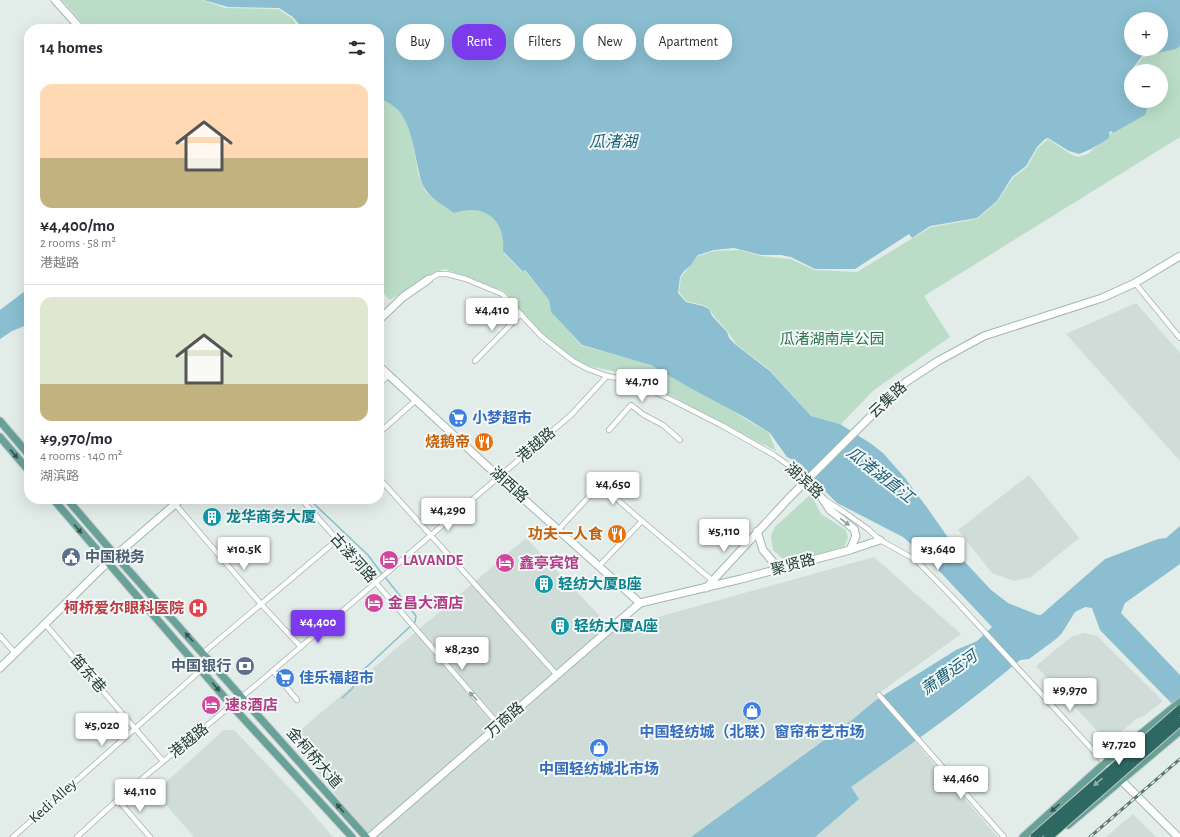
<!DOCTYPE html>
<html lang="en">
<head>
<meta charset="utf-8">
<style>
	:root { --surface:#fff; --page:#f2f2f3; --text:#2b2b33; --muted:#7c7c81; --line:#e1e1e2; --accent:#7c3aed }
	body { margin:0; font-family:"Alegreya Sans","Noto Sans SC",sans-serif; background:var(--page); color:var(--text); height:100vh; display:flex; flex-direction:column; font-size:15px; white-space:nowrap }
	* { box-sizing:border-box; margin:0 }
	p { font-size:13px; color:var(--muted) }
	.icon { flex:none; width:22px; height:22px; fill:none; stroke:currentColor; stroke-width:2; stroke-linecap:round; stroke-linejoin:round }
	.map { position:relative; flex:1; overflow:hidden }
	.details { position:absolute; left:24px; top:24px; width:360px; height:480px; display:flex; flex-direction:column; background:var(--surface); border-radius:16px; box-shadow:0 4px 16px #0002 }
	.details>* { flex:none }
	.top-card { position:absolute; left:396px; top:24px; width:380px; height:36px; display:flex; gap:8px }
	.controls { position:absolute; left:1124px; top:12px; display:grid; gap:8px }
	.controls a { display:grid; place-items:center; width:44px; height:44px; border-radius:50%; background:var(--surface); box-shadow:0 4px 16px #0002; font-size:20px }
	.price { position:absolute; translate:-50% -34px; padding:0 9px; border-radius:4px; background:#fff; color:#222; font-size:13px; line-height:26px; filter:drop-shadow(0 1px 2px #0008) }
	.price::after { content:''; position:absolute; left:50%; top:24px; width:12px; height:9px; margin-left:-6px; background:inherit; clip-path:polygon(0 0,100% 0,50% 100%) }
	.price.active { background:var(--accent); color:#fff }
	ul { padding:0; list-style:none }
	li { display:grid; align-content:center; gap:8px; height:212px; padding:0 16px }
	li+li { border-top:1px solid var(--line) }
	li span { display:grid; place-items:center; height:124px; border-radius:12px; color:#555 }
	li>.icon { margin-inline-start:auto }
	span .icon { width:72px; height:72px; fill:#fffc; stroke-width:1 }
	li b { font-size:17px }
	h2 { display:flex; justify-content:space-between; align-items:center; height:48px; padding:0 16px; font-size:17px }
	.pill { padding:0 14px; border-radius:16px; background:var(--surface); box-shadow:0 4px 16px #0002; font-size:14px; line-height:36px }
	.pill.active { background:var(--accent); color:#fff }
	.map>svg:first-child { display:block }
	.built { fill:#d0dcd7 }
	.green { fill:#bbddc7 }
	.water { fill:#8abed0; fill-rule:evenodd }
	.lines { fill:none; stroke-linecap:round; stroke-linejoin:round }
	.stream { stroke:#8abed0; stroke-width:1.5 }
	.street-casing { stroke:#a5b4b0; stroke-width:6 }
	.secondary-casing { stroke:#a0b7b1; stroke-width:9 }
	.primary-casing { stroke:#c1c8c7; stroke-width:9 }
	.street { stroke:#fff; stroke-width:4.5 }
	.secondary { stroke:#fff; stroke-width:7 }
	.primary { stroke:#67a198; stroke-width:7 }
	.rail-casing { stroke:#5c7873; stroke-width:3 }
	.rail { stroke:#f2f8f6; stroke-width:1.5; stroke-dasharray:4.5; stroke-linecap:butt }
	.secondary-bridge-casing { stroke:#a0b7b1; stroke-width:9; stroke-linecap:butt }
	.highway-bridge-casing { stroke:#c1c8c7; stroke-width:11; stroke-linecap:butt }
	.secondary-bridge { stroke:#fff; stroke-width:7 }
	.highway-bridge { stroke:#2e6862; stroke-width:9 }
	.oneway { fill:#335550 }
	.oneway2 { fill:#909e9c }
	.oneway3 { fill:#90b0ac }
	.labels { text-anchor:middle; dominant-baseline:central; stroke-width:4; stroke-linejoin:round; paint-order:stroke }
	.park-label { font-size:15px; fill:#2d734f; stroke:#f2f8f6 }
	.street-label { font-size:15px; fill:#223c38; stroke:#f2f8f6 }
	.shop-label { font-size:15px; font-weight:bold; fill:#366cbe; stroke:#f2f8f6; text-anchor:start }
	.food-label { font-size:15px; font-weight:bold; fill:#c56008; stroke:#f2f8f6; text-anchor:end }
	.culture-label { font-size:15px; font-weight:bold; fill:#0d838f; stroke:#f2f8f6; text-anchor:start }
	.service-label { font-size:15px; font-weight:bold; fill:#4e5e75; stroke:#f2f8f6; text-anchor:start }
	.hotel-label { font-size:15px; font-weight:bold; fill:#b23c85; stroke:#f2f8f6; text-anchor:start }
	.health-label { font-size:15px; font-weight:bold; fill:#be3a42; stroke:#f2f8f6; text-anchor:end }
	.water-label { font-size:16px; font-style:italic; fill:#1d5f78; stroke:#f2f8f6 }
</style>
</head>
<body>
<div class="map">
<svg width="1180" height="837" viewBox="0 0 1180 837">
	<rect width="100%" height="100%" fill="#e2ece8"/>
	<g class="built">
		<polygon points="1136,303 1180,353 1180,461 1066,334"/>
		<polygon points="1029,475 1079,538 1031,577 1014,581 992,573 958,530"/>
		<polygon points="526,538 611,628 615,629 874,557 961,634 875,696 998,837 370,837 290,739"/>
		<polygon points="1083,633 1097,636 1163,701 1144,716 1136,719 1112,740 1106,740 1036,666 1071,637"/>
		<polygon points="224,730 234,730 300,799 333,837 194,837 155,792"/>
		<polygon points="1133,814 1156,837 1106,837"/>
	</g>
	<g class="green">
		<polygon points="62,0 203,0 225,8 278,9 293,19 298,29 88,29"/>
		<polygon points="1180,45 1180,137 924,296 950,337 874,390 841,424 811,416 770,370 737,345 728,332 713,315 709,308 703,305 686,301 679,292 681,277 698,256 714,251 739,250 761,256 791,259 814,270 857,272 931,227 977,219 997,202 1013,178 1027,167 1037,149 1048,139 1072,155 1078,157 1088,154 1109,134 1143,116 1143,101 1161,101 1161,71 1133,71 1142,58"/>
		<path d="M379,98L402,110L413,140L418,174L426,192L453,212C474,207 497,209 504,234C506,239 504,247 504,253L522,272L525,271L549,300L551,312L582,346L646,363L660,368L769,433L776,451L632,375L588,366L568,355L543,334L504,291L445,269L436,272L390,300L379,289Z"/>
		<polygon points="811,494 821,514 846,530 848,538 844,547 793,561 783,559 773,550 771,536 775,527"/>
	</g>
	<g class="water">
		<path d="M204,0H1180V46L1176,49L1142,56L1133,68L1134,71H1131V101H1147L1148,105L1145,115L1113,133L1111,131L1109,133V138L1091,149L1079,154L1069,151L1048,138L1045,139L1037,147L1026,166L1012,177L997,201L977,218L930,226L912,238L909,234L855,269H815L791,257L781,255H761L734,248L714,250L698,255L691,265L684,271L680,277L678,293L686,302L703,306L709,309L712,316L727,332L729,338L736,345L770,371L811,416L840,424L870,443L883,453L905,478L928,509L965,562L991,590L1008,603L1038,615H1041L1105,559L1158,539L1166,538L1180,526V564L1125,603L1121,613L1180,675V712L1100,630L1092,608L1085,607L1075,612L1062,633L1056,639L1029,659L1020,660C966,706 908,746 851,787L859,799L815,837H691L852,720L876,700L956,650L977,641L992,627L928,559L903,537L837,503L824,490L801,464L787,457L770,433L746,418L685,385L651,365L582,345L551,312L549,300L525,270L523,272L503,251C506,219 484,203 454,213C443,205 430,198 424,187C420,180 419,171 417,163C414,147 410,124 399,111C395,106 385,101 379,98V29H303L293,17L279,8L228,7ZM1131,19H1161V49H1131Z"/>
		<polygon points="29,288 29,324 12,331 0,339 0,310"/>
	</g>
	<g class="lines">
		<g class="stream">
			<polyline points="309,499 368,555 382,574"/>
			<polyline points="342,698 352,689 360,673 415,622 416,616 385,577"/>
		</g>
		<defs>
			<g id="street">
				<polyline points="429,279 438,274 447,274 466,279 502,294 541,336 573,361 588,369 607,376 632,381 674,401 723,426 774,455 791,467 822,498 844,512 868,529 880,540 916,560 958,603 1112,771"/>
				<polyline points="1135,283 1180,338"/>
				<polyline points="475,361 521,314"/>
				<polyline points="379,384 389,375"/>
				<polyline points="609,430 631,405 644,415 663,425 680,440"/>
				<polyline points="379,433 416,400"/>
				<polyline points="379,478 557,675"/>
				<polyline points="595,480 642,521"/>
				<polyline points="301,499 376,583 499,725"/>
				<polyline points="175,504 261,604 301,647"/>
				<polyline points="558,530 595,490"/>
				<polyline points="599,566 642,521 713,581"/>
				<polyline points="45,624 163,761"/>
				<polyline points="0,636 15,653"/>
				<polyline points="203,653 337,540"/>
				<polyline points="273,671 297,700"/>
				<polyline points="879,695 1004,837"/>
				<polyline points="118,800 150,837"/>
				<polyline points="13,837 201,670"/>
				<polyline points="77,837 126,792 255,686 571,415 607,376"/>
			</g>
			<g id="secondary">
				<polyline points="55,0 81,29"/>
				<polyline points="379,320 403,297 429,279"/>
				<polyline points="379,366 499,477 640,603"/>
				<polyline points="866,421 906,382 938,361 984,336 1102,298 1135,283 1180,256"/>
				<polyline points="822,498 830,510 854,529 856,536 850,550"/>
				<polyline points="757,531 763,550 779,569"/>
				<polyline points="706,588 789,498"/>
				<polyline points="0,668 107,563 181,499"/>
				<polyline points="1121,780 1178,837"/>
				<polyline points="370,837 640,603 741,579 850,550 880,540"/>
			</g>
			<g id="primary">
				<polyline points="0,421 29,455"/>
				<polyline points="0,437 29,471"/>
				<polyline points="53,499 232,706 352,837"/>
				<polyline points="67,499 115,555 366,837"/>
				<polyline points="1068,825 1180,731"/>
				<polyline points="1023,837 1105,763 1180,702"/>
			</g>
		</defs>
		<use href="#street" class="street-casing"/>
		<use href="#secondary" class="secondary-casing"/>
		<use href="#primary" class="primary-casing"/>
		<use href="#street" class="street"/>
		<use href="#secondary" class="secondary"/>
		<use href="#primary" class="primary"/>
		<defs>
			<polyline id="rail" points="1090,837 1180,759"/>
		</defs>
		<use href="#rail" class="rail-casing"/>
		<use href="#rail" class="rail"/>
		<defs>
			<polyline id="secondary-bridge" points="789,498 866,421"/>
			<g id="highway-bridge">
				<polyline points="1035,837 1180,710"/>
				<polyline points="1048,837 1180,721"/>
			</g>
		</defs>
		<use href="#secondary-bridge" class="secondary-bridge-casing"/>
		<use href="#highway-bridge" class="highway-bridge-casing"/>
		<use href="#secondary-bridge" class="secondary-bridge"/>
		<use href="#highway-bridge" class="highway-bridge"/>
	</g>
	<defs><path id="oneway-solid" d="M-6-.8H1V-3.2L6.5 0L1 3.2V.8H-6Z"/></defs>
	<g class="oneway">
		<use href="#oneway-solid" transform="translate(14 454) rotate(50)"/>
		<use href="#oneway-solid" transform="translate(78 529) rotate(50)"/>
		<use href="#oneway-solid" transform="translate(189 637) rotate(-132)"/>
		<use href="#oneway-solid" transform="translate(216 687) rotate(49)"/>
		<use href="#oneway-solid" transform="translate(340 808) rotate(-131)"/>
		<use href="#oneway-solid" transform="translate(1055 808) rotate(138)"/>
	</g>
	<g class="oneway2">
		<use href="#oneway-solid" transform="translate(845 522) rotate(38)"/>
		<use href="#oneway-solid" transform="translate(473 696) rotate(-131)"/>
	</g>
	<use class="oneway3" href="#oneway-solid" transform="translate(1098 782) rotate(139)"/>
	<defs>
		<symbol id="supermarket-disc" viewBox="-11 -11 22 22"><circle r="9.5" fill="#3f7fe0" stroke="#f2f8f6"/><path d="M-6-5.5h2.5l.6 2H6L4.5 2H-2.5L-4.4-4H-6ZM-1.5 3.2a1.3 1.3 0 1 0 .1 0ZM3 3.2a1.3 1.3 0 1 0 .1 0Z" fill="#fff"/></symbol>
		<symbol id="restaurant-disc" viewBox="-11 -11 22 22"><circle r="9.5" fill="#e8710a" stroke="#f2f8f6"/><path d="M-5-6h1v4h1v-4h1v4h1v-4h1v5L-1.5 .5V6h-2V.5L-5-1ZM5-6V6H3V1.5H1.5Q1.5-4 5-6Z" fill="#fff"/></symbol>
		<symbol id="building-disc" viewBox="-11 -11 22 22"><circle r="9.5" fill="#0f9aa8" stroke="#f2f8f6"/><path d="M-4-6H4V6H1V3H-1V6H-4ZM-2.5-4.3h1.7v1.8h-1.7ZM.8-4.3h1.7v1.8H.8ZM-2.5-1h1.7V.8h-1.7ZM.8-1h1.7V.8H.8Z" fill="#fff"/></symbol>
		<symbol id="civic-disc" viewBox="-11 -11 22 22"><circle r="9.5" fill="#5c6f8a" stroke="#f2f8f6"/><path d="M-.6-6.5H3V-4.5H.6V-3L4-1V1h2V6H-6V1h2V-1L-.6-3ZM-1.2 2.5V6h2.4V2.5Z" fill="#fff"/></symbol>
		<symbol id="hotel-disc" viewBox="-11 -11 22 22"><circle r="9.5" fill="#d1479c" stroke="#f2f8f6"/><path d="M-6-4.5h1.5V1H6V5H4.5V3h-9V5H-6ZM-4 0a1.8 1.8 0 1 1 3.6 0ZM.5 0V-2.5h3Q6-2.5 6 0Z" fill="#fff"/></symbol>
		<symbol id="hospital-disc" viewBox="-11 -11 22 22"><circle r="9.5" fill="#e0444e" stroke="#f2f8f6"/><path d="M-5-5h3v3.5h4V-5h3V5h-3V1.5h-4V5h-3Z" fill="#fff"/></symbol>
		<symbol id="bank-disc" viewBox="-11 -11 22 22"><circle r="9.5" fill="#5c6f8a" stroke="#f2f8f6"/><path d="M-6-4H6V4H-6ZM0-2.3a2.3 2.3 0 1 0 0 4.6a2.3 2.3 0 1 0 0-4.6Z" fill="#fff"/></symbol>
		<symbol id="shop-disc" viewBox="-11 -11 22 22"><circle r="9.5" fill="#3f7fe0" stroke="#f2f8f6"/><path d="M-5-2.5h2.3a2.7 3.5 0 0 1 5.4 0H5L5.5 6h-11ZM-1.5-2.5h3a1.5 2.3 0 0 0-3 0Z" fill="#fff"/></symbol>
	</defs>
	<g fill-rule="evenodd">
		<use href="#supermarket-disc" x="447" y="407" width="22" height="22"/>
		<use href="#restaurant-disc" x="473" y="431" width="22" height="22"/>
		<use href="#building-disc" x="201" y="506" width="22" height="22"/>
		<use href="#restaurant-disc" x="606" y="523" width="22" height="22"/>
		<use href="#civic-disc" x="60" y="546" width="22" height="22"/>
		<use href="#hotel-disc" x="378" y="549" width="22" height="22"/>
		<use href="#hotel-disc" x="494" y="552" width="22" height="22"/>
		<use href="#building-disc" x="533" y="573" width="22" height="22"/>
		<use href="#hotel-disc" x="363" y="592" width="22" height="22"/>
		<use href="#hospital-disc" x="187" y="597" width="22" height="22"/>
		<use href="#building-disc" x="549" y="615" width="22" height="22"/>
		<use href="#bank-disc" x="234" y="655" width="22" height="22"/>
		<use href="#supermarket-disc" x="274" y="667" width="22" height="22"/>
		<use href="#hotel-disc" x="200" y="694" width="22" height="22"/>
		<use href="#shop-disc" x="741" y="700" width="22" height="22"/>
		<use href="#shop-disc" x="588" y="737" width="22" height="22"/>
	</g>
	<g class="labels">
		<g class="park-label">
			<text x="832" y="339">瓜渚湖南岸公园</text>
		</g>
		<g class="street-label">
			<text transform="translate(888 400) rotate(-43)">云集路</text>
			<text transform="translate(536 445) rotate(-40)">港越路</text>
			<text transform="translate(804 481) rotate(42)">湖滨路</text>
			<text transform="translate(509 485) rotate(42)">湖西路</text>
			<text transform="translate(353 558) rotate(48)">古溇河路</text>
			<text transform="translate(793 565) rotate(-15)">聚贤路</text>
			<text transform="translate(88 674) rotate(49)">笛东巷</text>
			<text transform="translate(505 720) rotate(-41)">万商路</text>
			<text transform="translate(189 741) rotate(-39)">港越路</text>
			<text transform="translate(314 758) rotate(49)">金柯桥大道</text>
			<text transform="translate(53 801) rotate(-42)">Kedi Alley</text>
		</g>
		<g class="shop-label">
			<text x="472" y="418">小梦超市</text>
			<text x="299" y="678">佳乐福超市</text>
			<text x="752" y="732" text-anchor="middle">中国轻纺城（北联）窗帘布艺市场</text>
			<text x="599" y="769" text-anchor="middle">中国轻纺城北市场</text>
		</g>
		<g class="food-label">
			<text x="470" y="442">烧鹅帝</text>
			<text x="603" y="534">功夫一人食</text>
		</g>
		<g class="culture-label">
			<text x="226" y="517">龙华商务大厦</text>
			<text x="558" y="584">轻纺大厦B座</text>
			<text x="574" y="626">轻纺大厦A座</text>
		</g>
		<g class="service-label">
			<text x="85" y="557">中国税务</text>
			<text x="231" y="666" text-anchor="end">中国银行</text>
		</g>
		<g class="hotel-label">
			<text x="403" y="560">LAVANDE</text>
			<text x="519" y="563">鑫亭宾馆</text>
			<text x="388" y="603">金昌大酒店</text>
			<text x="225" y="705">速8酒店</text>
		</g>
		<g class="health-label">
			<text x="184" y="608">柯桥爱尔眼科医院</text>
		</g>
		<g class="water-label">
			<text x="613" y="142">瓜渚湖</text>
			<text transform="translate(880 475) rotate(38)">瓜渚湖直江</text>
			<text transform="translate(949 673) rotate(-35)">萧曹运河</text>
		</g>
	</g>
</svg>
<div class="controls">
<a>+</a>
<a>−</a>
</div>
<b class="price" style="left:492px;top:332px">¥4,410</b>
<b class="price" style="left:642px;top:403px">¥4,710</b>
<b class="price" style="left:613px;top:506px">¥4,650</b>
<b class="price" style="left:448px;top:532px">¥4,290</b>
<b class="price" style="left:724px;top:553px">¥5,110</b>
<b class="price" style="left:244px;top:571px">¥10.5K</b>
<b class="price" style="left:938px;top:571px">¥3,640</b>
<b class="price active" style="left:318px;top:644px">¥4,400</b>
<b class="price" style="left:462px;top:671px">¥8,230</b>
<b class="price" style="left:1070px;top:712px">¥9,970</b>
<b class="price" style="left:102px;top:747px">¥5,020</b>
<b class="price" style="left:1119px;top:766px">¥7,720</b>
<b class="price" style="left:961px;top:800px">¥4,460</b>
<b class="price" style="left:140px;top:813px">¥4,110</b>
<div class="top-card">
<a class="pill">Buy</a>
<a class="pill active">Rent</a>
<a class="pill">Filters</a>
<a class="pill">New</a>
<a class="pill">Apartment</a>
</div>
<section class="details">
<h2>14 homes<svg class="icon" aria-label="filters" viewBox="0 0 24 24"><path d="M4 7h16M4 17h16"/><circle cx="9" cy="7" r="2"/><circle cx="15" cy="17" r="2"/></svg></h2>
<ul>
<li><span style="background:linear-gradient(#ffd9b3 60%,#c2b280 0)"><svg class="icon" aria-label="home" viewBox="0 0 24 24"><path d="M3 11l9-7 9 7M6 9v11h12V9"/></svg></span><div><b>¥4,400/mo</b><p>2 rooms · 58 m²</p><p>港越路</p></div></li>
<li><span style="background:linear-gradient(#dfe7d0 70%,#c2b280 0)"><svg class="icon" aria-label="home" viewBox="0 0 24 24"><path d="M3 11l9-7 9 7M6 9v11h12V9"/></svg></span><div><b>¥9,970/mo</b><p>4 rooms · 140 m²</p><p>湖滨路</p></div></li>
</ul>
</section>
</div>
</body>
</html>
